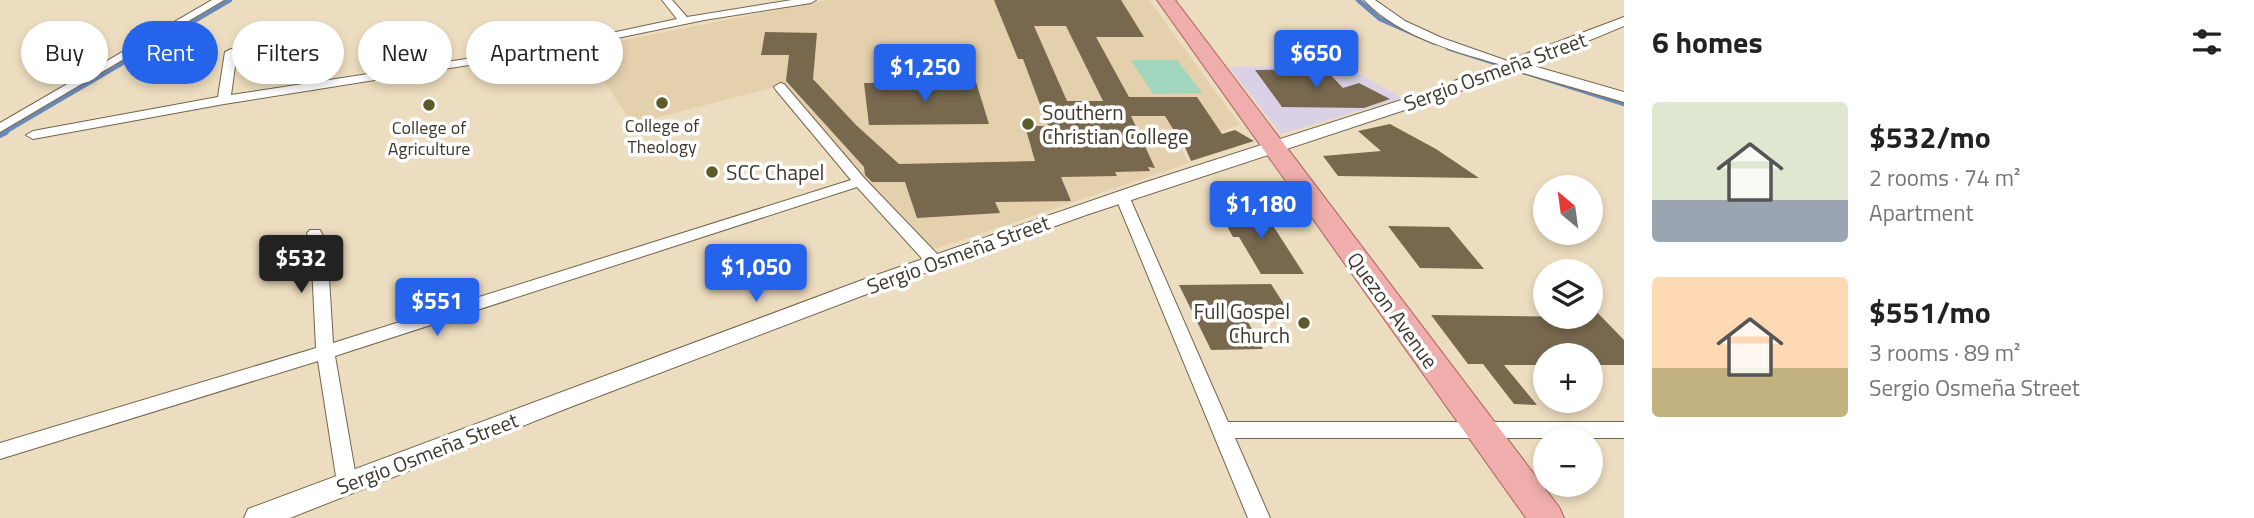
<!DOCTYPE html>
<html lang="en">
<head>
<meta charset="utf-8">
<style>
	:root { --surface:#fff; --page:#f6f6f6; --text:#222; --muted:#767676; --accent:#2563eb }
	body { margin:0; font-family:"Titillium Web",sans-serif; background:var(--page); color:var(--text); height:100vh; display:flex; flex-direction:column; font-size:26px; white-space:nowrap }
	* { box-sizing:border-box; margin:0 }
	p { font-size:23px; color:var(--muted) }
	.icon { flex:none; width:38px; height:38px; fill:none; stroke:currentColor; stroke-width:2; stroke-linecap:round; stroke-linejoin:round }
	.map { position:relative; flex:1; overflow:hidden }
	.side { display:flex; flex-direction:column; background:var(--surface); width:630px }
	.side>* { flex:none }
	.banner { position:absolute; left:21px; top:21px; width:665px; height:63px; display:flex; gap:14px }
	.needle { width:46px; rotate:331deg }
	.buttons { position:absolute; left:1533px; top:175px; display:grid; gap:14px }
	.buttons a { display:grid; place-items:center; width:70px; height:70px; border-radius:50%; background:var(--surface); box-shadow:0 4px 10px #0003; font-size:35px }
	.price { position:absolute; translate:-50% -60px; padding:0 16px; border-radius:7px; background:var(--accent); color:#fff; font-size:23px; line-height:46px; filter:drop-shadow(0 2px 4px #0008) }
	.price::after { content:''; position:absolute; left:50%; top:42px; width:21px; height:16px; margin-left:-10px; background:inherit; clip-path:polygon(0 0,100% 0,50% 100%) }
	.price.current { background:#222; color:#fff }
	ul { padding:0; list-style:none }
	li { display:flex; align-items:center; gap:21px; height:175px; padding:0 28px }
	li span { display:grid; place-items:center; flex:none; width:196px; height:140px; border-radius:7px; color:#555 }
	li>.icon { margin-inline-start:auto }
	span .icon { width:84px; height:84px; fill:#fffc; stroke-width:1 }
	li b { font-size:30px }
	h2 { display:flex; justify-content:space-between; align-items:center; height:84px; padding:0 28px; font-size:30px }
	.pill { padding:0 24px; border-radius:32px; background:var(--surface); box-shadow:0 4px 10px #0003; font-size:24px; line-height:63px }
	.pill.current { background:var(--accent); color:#fff }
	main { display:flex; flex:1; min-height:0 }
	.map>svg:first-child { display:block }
	.commercial { fill:#dad1e6 }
	.built { fill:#e4d0ad }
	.green { fill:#a2d5bd }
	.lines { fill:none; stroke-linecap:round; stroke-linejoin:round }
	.stream-far1 { stroke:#6b89b6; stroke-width:4.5 }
	.stream { stroke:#6b89b6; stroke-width:6 }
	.building { fill:#77684e; fill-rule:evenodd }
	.minor-casing { stroke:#73654b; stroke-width:2 }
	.tertiary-casing { stroke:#73654b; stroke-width:2 }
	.primary-casing { stroke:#aa625b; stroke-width:2 }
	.minor { fill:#fff; fill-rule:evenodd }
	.tertiary { fill:#fff; fill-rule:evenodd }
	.primary { fill:#efaeac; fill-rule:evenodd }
	.poi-dot { fill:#5c5a26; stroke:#fff; stroke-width:2.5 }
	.labels { text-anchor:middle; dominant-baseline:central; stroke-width:7; stroke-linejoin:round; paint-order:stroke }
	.far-poi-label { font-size:18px; fill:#3f392d; stroke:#fff }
	.street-label { font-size:21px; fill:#3f392d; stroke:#fff }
	.poi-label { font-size:21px; fill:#3f392d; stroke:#fff; text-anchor:start }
</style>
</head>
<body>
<main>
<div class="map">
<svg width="1624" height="518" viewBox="0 0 1624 518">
	<rect width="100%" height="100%" fill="#edddc0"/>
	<polygon class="commercial" points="1343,65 1402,98 1281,134 1229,67"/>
	<polygon class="built" points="828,0 1149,0 1240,125 1178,145 1189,163 932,250 858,172 783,85 632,124 583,48"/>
	<polygon class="green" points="1131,60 1177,60 1202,93 1153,94"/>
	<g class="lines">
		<g class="stream-far1">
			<polyline points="1358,0 1380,19 1435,43"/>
			<polyline points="1448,48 1624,104"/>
			<polyline points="3,133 230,0"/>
		</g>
		<polyline class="stream" points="0,135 6,132"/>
	</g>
	<g class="building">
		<path d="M994,0H1121L1144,37H1096L1129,97H1197L1222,134L1235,130L1254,141L1191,161L1177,129H1173L1165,116H1131L1155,168L1148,167L1150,171L1115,172L1117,176L1061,177L1071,201L995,202L1000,213L917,218L905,182H872L865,175L864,167L786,81L789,55H761L765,32L817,33L813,79L856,125L899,164L1035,161L1025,126H1048L1023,59H1018ZM1034,26H1066L1103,101H1067Z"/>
		<polygon points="1325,69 1343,88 1359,83 1390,99 1364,108 1282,107 1255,70"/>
		<polygon points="976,82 989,124 869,125 864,83"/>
		<polygon points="1390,124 1436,149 1479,178 1338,176 1323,156 1381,151 1358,131"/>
		<polygon points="1218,209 1263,210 1304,274 1261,274 1239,237 1233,237"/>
		<polygon points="1388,226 1449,227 1484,269 1420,268"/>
		<polygon points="1271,284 1289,312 1243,313 1263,349 1211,350 1179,285"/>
		<polygon points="1591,306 1624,340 1624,365 1591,365 1591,355 1545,355 1545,365 1504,365 1537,405 1514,404 1483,364 1468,364 1431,315 1591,317"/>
	</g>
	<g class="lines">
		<defs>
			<g id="minor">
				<polygon points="212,0 224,0 0,132 0,123"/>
				<polygon points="662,0 672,0 687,17 792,0 816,0 811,3 704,20 550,52 224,104 33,139 26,135 33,131 218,97 225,52 231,49 237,52 231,95 550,46 677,19"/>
				<path d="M1364,0H1375L1405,21L1442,38L1519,65L1517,67H1509C1460,53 1400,38 1364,0Z"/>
				<polygon points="780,83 784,84 865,179 940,257 942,261 940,265 928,265 857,187 335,356 357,483 354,489 347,492 340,489 337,483 318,361 0,459 0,443 316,348 311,245 307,233 310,230 320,230 327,245 333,343 851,180 776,90 774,87"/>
				<polygon points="1122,192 1129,196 1228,422 1624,422 1624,438 1235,438 1270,518 1248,518 1115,196"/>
			</g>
			<polygon id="tertiary" points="1624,17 1624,26 1530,65 1624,92 1624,102 1516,71 1429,102 1086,215 880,289 573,406 290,518 244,518 248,509 865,279 1140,184 1417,95"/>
			<polygon id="primary" points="1157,0 1175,0 1559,507 1564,518 1526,518"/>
		</defs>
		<use href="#minor" class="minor-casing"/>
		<use href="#tertiary" class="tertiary-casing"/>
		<use href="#primary" class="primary-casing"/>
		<use href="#minor" class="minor"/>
		<use href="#tertiary" class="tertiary"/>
		<use href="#primary" class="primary"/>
	</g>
	<g class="poi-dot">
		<circle cx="662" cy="103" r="7"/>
		<circle cx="429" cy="105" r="7"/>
		<circle cx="1028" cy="124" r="7"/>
		<circle cx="712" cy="172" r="7"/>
		<circle cx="1304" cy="323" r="7"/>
	</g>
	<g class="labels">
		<g class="far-poi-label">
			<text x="662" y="125">College of<tspan x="662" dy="21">Theology</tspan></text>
			<text x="429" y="127">College of<tspan x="429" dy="21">Agriculture</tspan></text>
		</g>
		<g class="street-label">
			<text transform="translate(1495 71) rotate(-20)">Sergio Osmeña Street</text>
			<text transform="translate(958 254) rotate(-20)">Sergio Osmeña Street</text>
			<text transform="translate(1393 310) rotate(54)">Quezon Avenue</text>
			<text transform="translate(427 453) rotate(-21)">Sergio Osmeña Street</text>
		</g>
		<g class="poi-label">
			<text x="1042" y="112">Southern<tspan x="1042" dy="24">Christian College</tspan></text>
			<text x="726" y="172">SCC Chapel</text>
			<text x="1290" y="311" text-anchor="end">Full Gospel<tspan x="1290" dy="24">Church</tspan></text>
		</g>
	</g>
</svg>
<div class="buttons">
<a><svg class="needle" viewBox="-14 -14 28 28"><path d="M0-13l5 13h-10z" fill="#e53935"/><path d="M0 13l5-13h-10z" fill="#767676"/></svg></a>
<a><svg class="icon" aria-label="layers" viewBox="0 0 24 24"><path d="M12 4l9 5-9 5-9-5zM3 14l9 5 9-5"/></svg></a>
<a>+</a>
<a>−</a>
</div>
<b class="price" style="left:1316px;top:90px">$650</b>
<b class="price" style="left:925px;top:104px">$1,250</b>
<b class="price" style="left:1261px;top:241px">$1,180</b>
<b class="price current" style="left:301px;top:295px">$532</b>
<b class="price" style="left:756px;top:304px">$1,050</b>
<b class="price" style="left:437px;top:338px">$551</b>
<div class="banner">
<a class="pill">Buy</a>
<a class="pill current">Rent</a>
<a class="pill">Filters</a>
<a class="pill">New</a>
<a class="pill">Apartment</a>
</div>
</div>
<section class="side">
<h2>6 homes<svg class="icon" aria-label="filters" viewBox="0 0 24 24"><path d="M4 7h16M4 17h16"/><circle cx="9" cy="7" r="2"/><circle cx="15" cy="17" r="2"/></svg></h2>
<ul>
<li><span style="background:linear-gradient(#dfe7d0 70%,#9aa5b1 0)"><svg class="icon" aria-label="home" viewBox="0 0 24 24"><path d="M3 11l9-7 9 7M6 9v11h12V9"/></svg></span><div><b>$532/mo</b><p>2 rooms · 74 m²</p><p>Apartment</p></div></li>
<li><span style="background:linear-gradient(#ffd9b3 65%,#c2b280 0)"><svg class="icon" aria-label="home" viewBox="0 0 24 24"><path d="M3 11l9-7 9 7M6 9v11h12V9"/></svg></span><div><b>$551/mo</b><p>3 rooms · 89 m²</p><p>Sergio Osmeña Street</p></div></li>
</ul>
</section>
</main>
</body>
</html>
